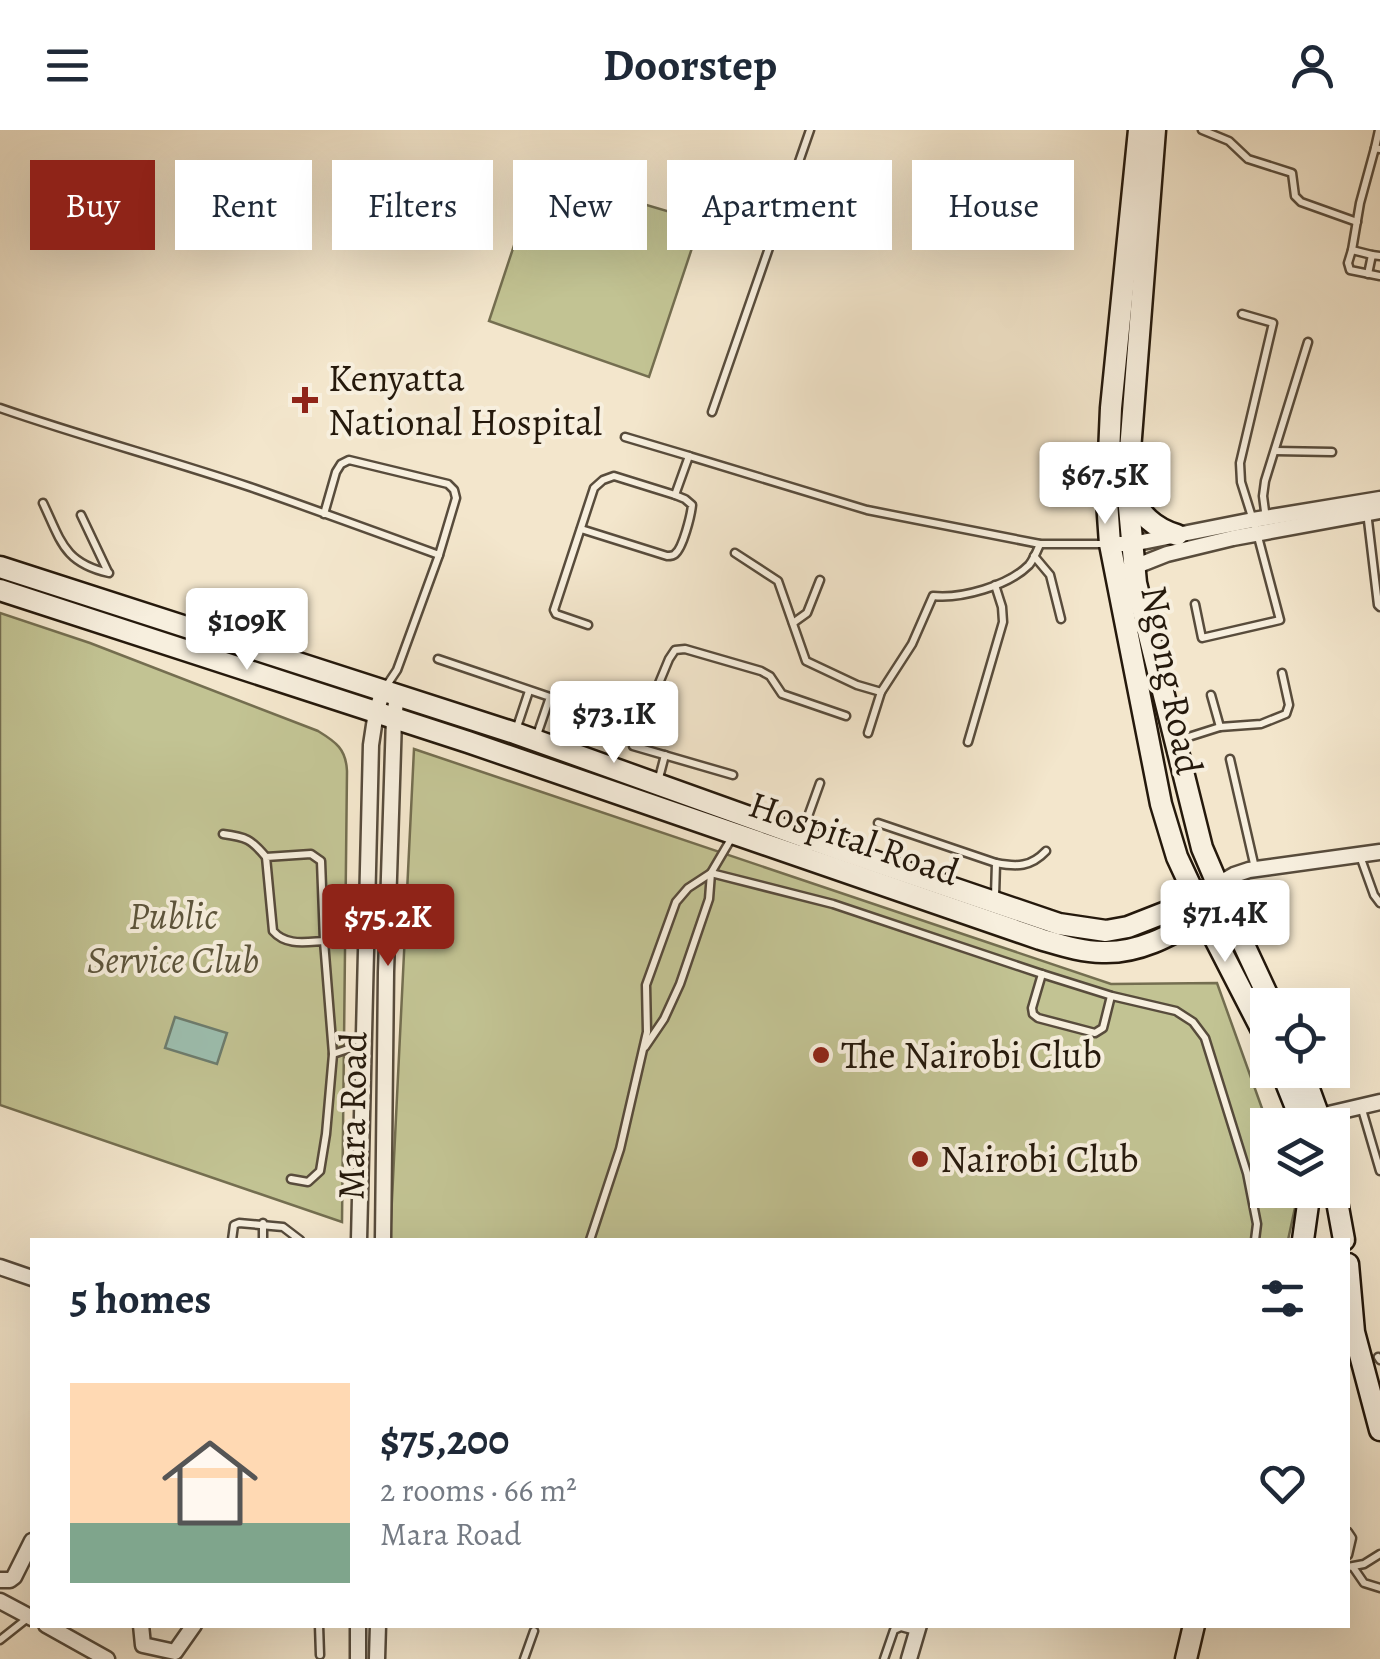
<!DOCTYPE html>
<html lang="en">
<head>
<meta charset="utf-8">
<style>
	:root { --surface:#fff; --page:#f6f6f7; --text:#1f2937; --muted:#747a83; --line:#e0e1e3; --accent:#8f2418 }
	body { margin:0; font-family:Alegreya,serif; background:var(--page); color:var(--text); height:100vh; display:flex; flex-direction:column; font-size:38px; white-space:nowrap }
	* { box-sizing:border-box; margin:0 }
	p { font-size:32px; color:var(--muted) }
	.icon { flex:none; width:55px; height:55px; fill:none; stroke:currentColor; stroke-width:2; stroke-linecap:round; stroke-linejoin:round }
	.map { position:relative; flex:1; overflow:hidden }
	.details { position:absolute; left:30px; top:1108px; width:1320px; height:390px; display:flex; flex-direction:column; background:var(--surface); border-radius:0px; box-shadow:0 10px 40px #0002 }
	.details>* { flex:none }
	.banner { position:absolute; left:30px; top:30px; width:1320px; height:90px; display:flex; gap:20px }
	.buttons { position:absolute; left:1250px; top:858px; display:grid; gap:20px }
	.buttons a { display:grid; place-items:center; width:100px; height:100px; border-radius:0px; background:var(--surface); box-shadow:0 10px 40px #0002; font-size:50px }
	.price { position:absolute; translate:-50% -85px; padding:0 22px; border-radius:10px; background:#fff; color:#222; font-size:32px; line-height:65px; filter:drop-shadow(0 2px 5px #0008) }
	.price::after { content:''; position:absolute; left:50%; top:60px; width:30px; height:22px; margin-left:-15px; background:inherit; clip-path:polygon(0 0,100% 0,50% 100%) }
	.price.selected { background:var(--accent); color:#fff }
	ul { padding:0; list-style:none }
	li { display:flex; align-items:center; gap:30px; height:250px; padding:0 40px }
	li+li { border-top:2px solid var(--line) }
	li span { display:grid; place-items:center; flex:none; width:280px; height:200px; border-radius:0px; color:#555 }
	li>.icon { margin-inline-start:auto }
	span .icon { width:120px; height:120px; fill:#fffc; stroke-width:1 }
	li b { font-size:42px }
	h2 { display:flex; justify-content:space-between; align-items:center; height:120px; padding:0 40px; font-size:42px }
	.tag { padding:0 35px; border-radius:0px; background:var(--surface); box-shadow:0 10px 40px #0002; font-size:35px; line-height:90px }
	.tag.selected { background:var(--accent); color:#fff }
	header { display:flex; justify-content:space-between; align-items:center; height:130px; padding:0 40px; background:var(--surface); font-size:45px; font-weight:700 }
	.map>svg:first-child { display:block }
	.green { fill:#c2c393; stroke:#746e50; stroke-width:2.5 }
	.water { fill:#9dc0b1; stroke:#6d7d6f; stroke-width:2.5 }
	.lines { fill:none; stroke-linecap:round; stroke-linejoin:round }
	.lane-casing { stroke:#584c3c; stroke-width:11 }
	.street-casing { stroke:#584c3c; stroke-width:19 }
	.secondary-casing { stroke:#25190c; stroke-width:25 }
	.lane { stroke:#f7efde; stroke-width:6 }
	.street { stroke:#f7efde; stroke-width:14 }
	.secondary { stroke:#f7efde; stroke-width:20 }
	.poi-dot { fill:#8f2418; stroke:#f7efde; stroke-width:4 }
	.labels { text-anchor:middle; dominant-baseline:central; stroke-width:8; stroke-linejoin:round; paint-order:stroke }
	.poi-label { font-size:38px; fill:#25190c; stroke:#f7efde; text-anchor:start }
	.street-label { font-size:38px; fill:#25190c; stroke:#f7efde }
	.park-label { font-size:38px; font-style:italic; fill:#5c543b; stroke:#f7efde }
</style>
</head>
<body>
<header><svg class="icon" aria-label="menu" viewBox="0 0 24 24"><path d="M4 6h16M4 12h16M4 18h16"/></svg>Doorstep<svg class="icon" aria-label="person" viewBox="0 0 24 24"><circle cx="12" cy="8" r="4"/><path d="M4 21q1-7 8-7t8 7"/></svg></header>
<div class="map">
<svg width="1380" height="1529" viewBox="0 0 1380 1529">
	<rect width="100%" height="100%" fill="#f3e6cc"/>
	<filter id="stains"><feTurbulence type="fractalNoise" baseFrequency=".002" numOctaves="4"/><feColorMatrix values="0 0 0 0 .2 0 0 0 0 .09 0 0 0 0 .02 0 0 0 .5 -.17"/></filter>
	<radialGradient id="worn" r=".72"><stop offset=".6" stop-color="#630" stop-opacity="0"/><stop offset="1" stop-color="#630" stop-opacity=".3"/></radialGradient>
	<g class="green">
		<polygon points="538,43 701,91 649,247 489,191"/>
		<path d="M0,483L90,513L318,601C336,612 346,619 347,641L342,1092L0,975Z"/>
		<polygon points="414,619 1111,854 1217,853 1268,995 1268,1060 1291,1060 1296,1073 1288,1110 390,1110"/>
	</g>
	<polygon class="water" points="175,887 227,903 217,934 165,918"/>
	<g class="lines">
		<defs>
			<g id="lane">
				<polyline points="1202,0 1229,11 1248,29 1292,43 1295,66 1301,72 1357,92"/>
				<polyline points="1375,18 1379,0"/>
				<polyline points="1352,120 1348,133 1350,140 1380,146"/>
				<polyline points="1372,125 1352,120 1360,73 1375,18 1380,19"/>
				<polyline points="1368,144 1372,125 1380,126"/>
				<path d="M0,278C83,307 167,329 250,357C313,379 376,402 439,425L456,368L454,360L448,354L349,330L341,334L336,342L324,384"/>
				<polyline points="712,282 810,0"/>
				<polyline points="625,307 689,326"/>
				<polyline points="1275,321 1332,322"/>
				<path d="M43,373C61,411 64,433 109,443"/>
				<polyline points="1367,382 1378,475 1380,477"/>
				<polyline points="81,385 108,442"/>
				<polyline points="1266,389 1263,366 1265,351 1308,212"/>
				<path d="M581,399L667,426C670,426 673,426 675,424C683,418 691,385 692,375L685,369L675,365"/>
				<path d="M735,423L778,451L806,531L857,555L881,562L912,514L933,466C961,469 1008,456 1029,435C1034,429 1037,421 1040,414"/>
				<polyline points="1034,426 1050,445 1061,489"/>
				<polyline points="1195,474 1202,508 1280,490 1257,403 1241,352 1240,333 1273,193 1242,184"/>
				<polyline points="793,493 807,483 820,450"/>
				<polyline points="588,495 556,484 554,480 594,358 603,350 614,346 675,365 689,326 867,380 1040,414 1105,414"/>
				<polyline points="438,529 550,567 537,605"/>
				<polyline points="385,558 397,540 439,425"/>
				<polyline points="1211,565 1220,597"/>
				<polyline points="517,597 529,561"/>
				<polyline points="868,603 881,562"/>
				<polyline points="1179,610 1220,597 1261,594 1286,584 1289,575 1282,543"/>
				<polyline points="968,612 1003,492 1002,477 995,455"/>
				<polyline points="1230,629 1255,738"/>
				<polyline points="733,645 633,616 669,529 675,520 685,519 761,541 770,546 782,564 846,586"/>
				<polyline points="659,648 665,625"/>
				<polyline points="878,693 996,733 995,766"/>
				<polyline points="802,703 820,653"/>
				<path d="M223,704C246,707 251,709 266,727"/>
				<polyline points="1360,726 1374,765 1380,773"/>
				<path d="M996,733C1017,737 1031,737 1046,721"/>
				<path d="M324,811C305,812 286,816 273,801L266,727L311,724L321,731L324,811L333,924"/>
				<polyline points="1042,844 1032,878 1033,884 1038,888 1095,903 1103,898 1111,866"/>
				<polyline points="645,917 664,889 680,854 709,769 711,743 731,709"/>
				<polyline points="1361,976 1380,1041"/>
				<polyline points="291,1049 308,1052 320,1041 326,1004 333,924 363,914"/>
				<polyline points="232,1110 234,1095 239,1093 283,1097 300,1110"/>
				<polyline points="263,1110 263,1093"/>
				<polyline points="590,1110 620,1019 647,902 646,855 676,772 688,758 711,743 833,774 1042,844 1112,866 1176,881 1193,892 1205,908 1247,1043 1257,1094 1255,1110"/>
				<polyline points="1378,1227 1380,1230"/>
				<polyline points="1348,1402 1352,1408 1348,1425"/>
				<polyline points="1348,1437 1364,1434 1380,1424"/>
				<polyline points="1353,1437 1364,1453 1380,1458"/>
				<polyline points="319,1495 320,1525"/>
				<polyline points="0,1510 29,1487"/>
				<polyline points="524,1529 534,1501"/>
				<polyline points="884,1529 894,1500 901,1497 916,1501"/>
			</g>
			<g id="street">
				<polyline points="1110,414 1132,414 1253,390 1380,369"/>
				<polyline points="1129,439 1167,424 1233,408 1380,381"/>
				<polyline points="1218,754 1234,745 1249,740 1380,722"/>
				<polyline points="1320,986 1380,972"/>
				<polyline points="359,1110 371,615 376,582 383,561"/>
				<polyline points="383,1110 386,842 394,588 397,565"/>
				<polyline points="0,1137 32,1148"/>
				<polyline points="0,1450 10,1450 14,1447 32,1411"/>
				<polyline points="0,1471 32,1488"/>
				<polyline points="46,1495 107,1529"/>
				<polyline points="141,1495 143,1515 175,1522 194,1495"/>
				<polyline points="358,1495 358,1529"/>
				<polyline points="377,1529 378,1495"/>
				<polyline points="909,1529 919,1495"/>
			</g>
			<g id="secondary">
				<polyline points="1139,0 1111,278 1107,371 1110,414 1161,674 1177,727 1215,809 1268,912"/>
				<polyline points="1155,0 1128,346 1128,367 1136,453 1202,718 1237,800 1272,875"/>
				<path d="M1129,364C1141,384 1153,398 1177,405"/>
				<polyline points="0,437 515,603 841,720 1059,794 1106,801 1128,797 1174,779 1218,754"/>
				<path d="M0,460L468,612L1040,809C1061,815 1081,822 1102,822C1149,824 1187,794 1226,774"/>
				<polyline points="1281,940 1303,995"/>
				<polyline points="1302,940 1322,995"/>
				<polyline points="1332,1044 1344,1110"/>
				<polyline points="1303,1110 1310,1060"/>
				<polyline points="1348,1134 1354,1202 1380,1300"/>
				<polyline points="1186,1529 1194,1495"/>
			</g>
		</defs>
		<use href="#lane" class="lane-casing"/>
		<use href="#street" class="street-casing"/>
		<use href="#secondary" class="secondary-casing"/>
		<use href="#lane" class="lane"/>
		<use href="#street" class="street"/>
		<use href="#secondary" class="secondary"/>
	</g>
	<g class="poi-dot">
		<path d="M300 255h10v10h10v10h-10v10h-10v-10h-10v-10h10z"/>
		<circle cx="821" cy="925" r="10"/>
		<circle cx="920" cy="1029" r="10"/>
	</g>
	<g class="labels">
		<g class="poi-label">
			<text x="328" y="248">Kenyatta<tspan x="328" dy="44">National Hospital</tspan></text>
			<text x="841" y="925">The Nairobi Club</text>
			<text x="940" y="1029">Nairobi Club</text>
		</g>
		<g class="street-label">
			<text transform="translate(1172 550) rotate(79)">Ngong Road</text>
			<text transform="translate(854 708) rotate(19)">Hospital Road</text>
			<text transform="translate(352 986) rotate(-89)">Mara Road</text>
		</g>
		<g class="park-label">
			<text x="173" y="786">Public<tspan x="173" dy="44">Service Club</tspan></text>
		</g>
	</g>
	<rect width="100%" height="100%" filter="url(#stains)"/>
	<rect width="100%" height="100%" fill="url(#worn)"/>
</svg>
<div class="buttons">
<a><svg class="icon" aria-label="locate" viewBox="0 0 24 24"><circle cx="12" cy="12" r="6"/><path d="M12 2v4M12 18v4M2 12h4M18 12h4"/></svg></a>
<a><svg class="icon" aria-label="layers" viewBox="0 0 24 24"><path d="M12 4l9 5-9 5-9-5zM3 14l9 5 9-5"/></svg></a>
</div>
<b class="price" style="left:1105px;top:397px">$67.5K</b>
<b class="price" style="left:247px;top:543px">$109K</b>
<b class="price" style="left:614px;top:636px">$73.1K</b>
<b class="price" style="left:1225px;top:835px">$71.4K</b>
<b class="price selected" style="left:388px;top:839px">$75.2K</b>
<div class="banner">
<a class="tag selected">Buy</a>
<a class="tag">Rent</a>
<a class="tag">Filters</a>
<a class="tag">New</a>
<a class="tag">Apartment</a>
<a class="tag">House</a>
</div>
<section class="details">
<h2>5 homes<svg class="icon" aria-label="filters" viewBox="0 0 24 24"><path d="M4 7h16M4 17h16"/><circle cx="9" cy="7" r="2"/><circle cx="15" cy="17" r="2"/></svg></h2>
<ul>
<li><span style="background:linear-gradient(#ffd9b3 70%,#7fa58c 0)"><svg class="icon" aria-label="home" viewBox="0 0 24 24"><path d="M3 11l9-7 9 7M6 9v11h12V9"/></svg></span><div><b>$75,200</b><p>2 rooms · 66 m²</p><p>Mara Road</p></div><svg class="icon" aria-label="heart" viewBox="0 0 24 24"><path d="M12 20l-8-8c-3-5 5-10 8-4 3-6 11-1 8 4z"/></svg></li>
</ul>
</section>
</div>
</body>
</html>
